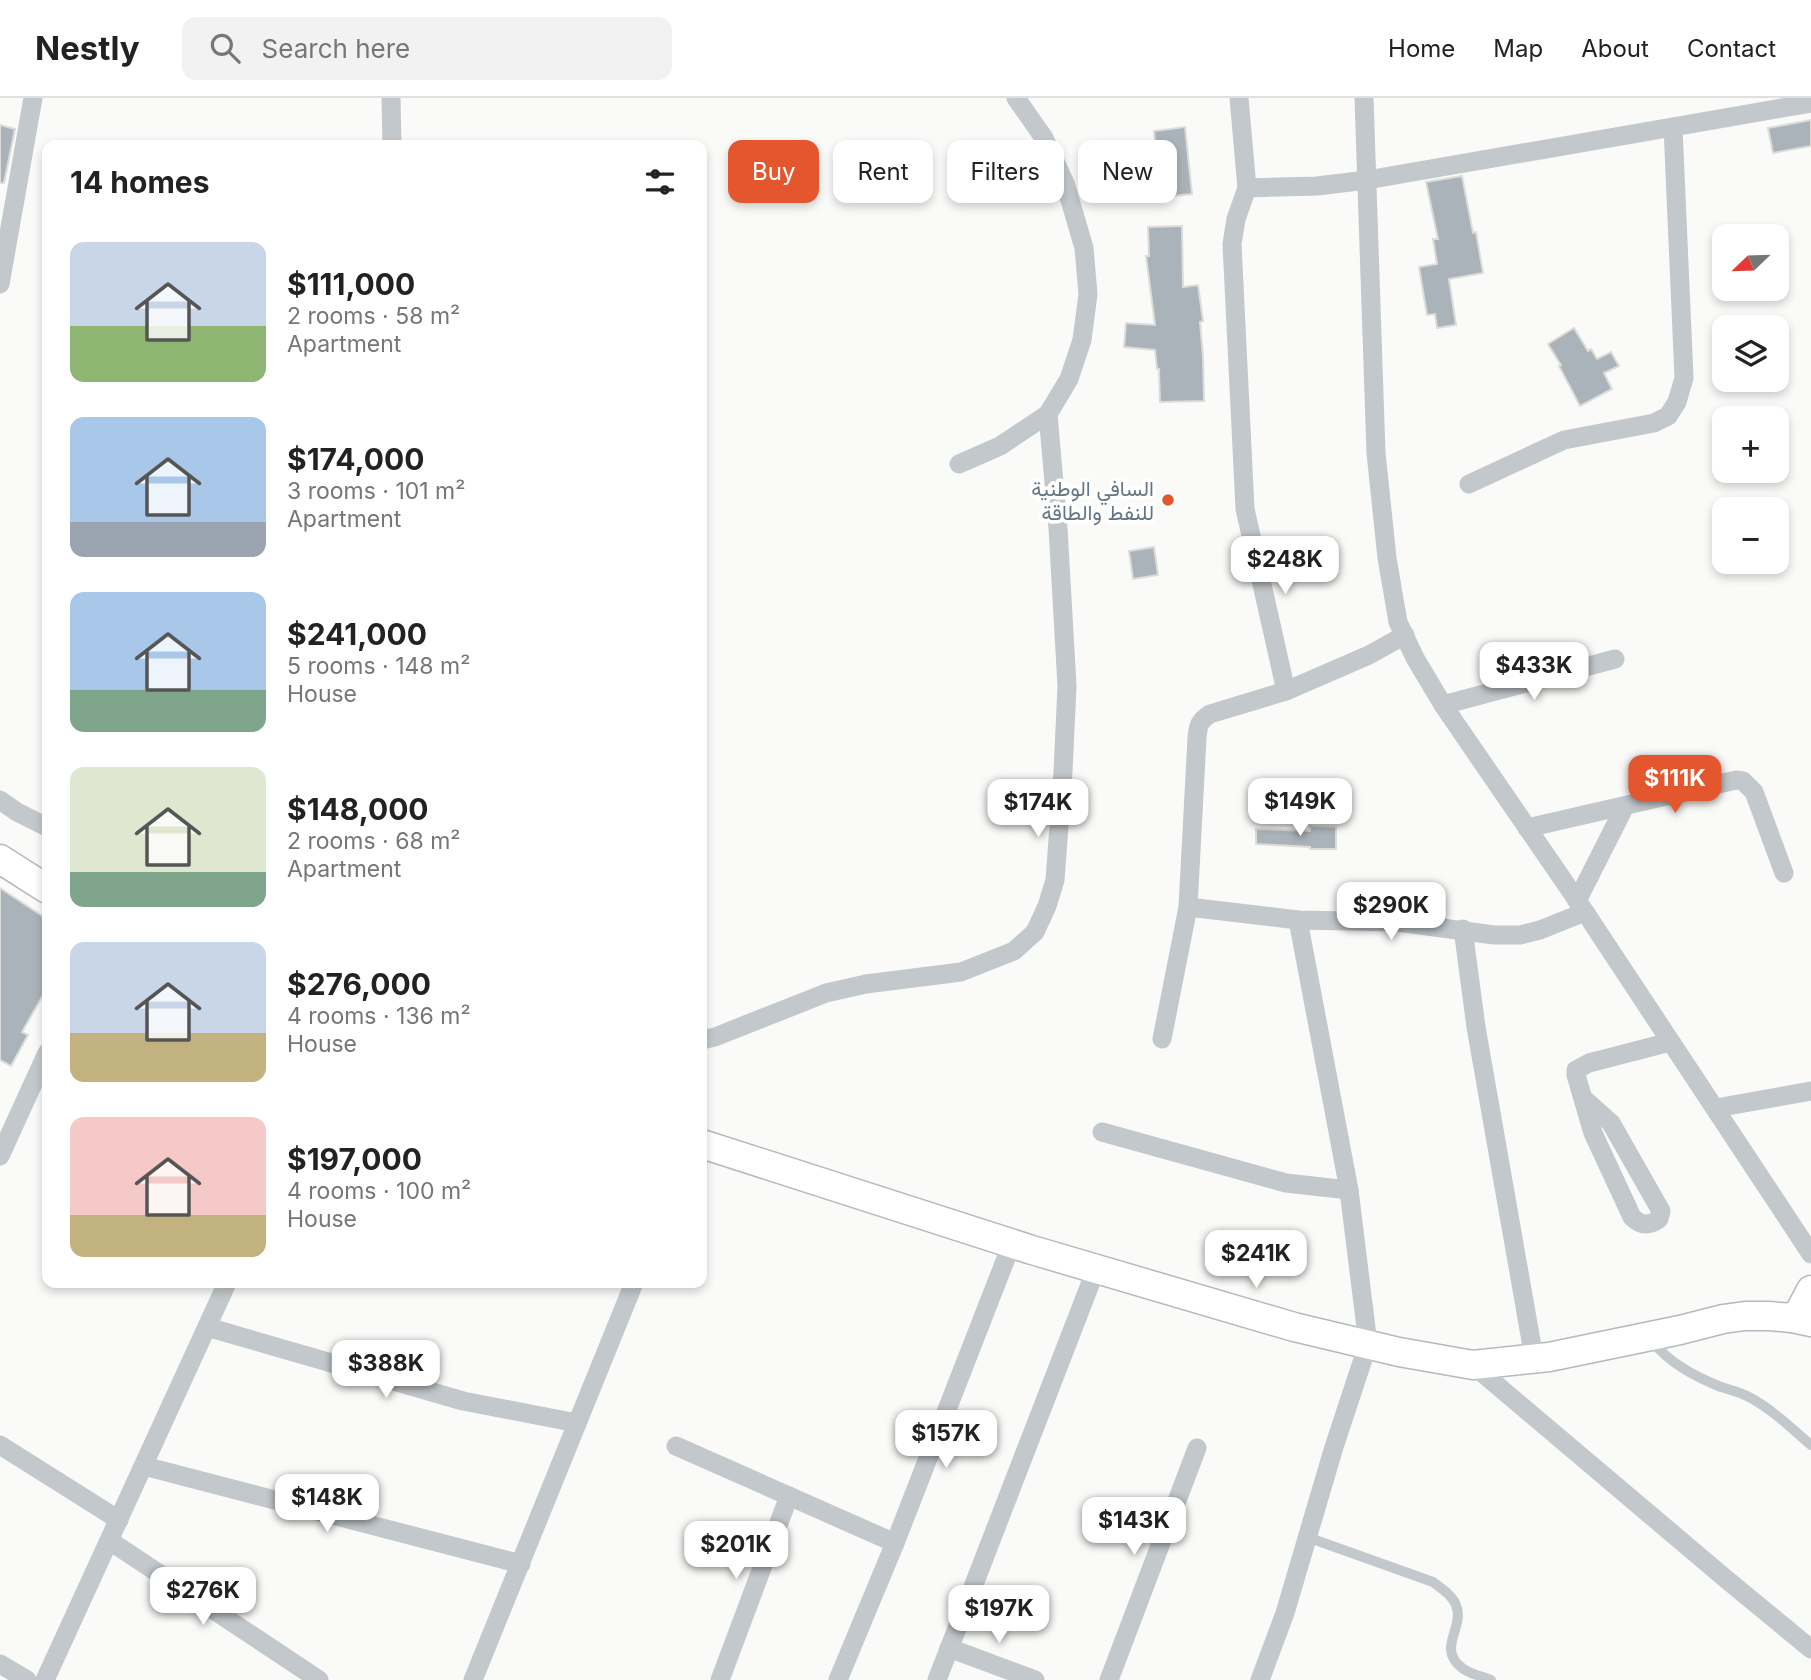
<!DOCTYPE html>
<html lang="en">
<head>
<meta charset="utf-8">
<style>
	:root { --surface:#fff; --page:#f2f2f2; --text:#222; --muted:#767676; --line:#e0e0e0; --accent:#e4572e }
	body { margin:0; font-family:Inter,Vazirmatn,sans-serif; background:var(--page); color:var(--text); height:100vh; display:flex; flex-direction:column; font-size:26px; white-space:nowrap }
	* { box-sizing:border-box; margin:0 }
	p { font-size:23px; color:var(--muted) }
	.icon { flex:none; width:38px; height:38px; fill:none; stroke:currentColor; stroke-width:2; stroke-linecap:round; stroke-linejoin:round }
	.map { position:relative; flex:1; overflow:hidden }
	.panel { position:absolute; left:42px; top:42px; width:665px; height:1148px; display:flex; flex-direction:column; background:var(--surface); border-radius:14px; box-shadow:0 4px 10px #0003 }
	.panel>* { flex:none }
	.banner { position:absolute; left:728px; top:42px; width:665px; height:63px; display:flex; gap:14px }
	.needle { width:46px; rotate:247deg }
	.fabs { position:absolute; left:1712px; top:126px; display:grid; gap:14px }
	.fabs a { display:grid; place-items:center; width:77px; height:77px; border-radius:14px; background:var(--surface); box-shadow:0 4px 10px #0003; font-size:35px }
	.price { position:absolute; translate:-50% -60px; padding:0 16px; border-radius:14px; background:#fff; color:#222; font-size:23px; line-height:46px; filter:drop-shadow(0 2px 4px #0008) }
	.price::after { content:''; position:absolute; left:50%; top:42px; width:21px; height:16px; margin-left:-10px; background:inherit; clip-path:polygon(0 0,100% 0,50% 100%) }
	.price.current { background:var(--accent); color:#fff }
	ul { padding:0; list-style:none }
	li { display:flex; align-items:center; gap:21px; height:175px; padding:0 28px }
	li span { display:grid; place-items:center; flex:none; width:196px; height:140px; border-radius:14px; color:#555 }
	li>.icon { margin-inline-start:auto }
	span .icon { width:84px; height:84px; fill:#fffc; stroke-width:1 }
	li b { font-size:30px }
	h2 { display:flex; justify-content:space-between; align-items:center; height:84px; padding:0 28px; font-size:30px }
	.tag { padding:0 24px; border-radius:14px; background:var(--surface); box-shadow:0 4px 10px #0003; font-size:24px; line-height:63px }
	.tag.current { background:var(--accent); color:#fff }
	header { display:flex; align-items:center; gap:42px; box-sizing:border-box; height:98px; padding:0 35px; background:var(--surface); border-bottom:2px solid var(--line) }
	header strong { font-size:33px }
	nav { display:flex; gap:38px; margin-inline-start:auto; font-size:24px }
	.search { width:490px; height:63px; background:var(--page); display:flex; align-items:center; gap:18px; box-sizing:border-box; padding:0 24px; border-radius:14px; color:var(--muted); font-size:26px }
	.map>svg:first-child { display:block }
	.building { fill:#aab3b9; stroke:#dcdcda; stroke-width:2 }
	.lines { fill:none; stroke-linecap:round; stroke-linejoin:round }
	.secondary-casing { stroke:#b3babf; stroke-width:31 }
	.lane { stroke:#c3c8cc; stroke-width:10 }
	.street { stroke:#c3c8cc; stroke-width:19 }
	.secondary { stroke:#fff; stroke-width:28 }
	.poi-dot { fill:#e4572e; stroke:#fff; stroke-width:2.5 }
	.labels { text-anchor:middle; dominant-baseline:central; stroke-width:7; stroke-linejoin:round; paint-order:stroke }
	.poi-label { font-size:21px; fill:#657683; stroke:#fff; text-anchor:end }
</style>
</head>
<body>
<header>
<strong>Nestly</strong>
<div class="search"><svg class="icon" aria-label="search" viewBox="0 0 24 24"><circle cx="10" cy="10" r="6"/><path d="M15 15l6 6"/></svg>Search here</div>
<nav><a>Home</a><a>Map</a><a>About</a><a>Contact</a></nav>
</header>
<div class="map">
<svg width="1811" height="1582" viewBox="0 0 1811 1582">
	<rect width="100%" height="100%" fill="#fafaf8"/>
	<g class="building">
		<polygon points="1811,22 1811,48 1773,55 1768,30"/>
		<polygon points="0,27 15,31 4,85 0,85"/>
		<polygon points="1185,29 1192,96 1152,100 1150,80 1158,79 1154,33"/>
		<polygon points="1462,78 1473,135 1476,134 1483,175 1449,181 1456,227 1437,230 1435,216 1427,217 1419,169 1437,166 1433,141 1438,141 1426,84"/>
		<polygon points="1182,128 1183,189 1198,187 1203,223 1200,224 1203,259 1204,303 1160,304 1159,271 1157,271 1155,252 1124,249 1126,225 1155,227 1146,158 1149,158 1148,129"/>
		<polygon points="1574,230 1588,253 1591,251 1597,261 1611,254 1619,268 1604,275 1612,291 1580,308 1559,268 1561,267 1548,246"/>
		<polygon points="1154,449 1158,477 1133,481 1129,453"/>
		<polygon points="1310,728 1336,729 1336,751 1310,751 1310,749 1256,746 1256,731 1310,733"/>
		<polygon points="0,790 47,821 47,890 22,934 28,937 11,968 0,962"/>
	</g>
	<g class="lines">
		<defs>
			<g id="secondary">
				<polyline points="0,761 47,791"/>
				<polyline points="702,1046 1032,1152 1294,1229 1399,1254 1473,1267 1549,1259 1680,1232 1723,1221 1745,1218 1769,1218 1792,1220 1811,1224"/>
				<polyline points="1792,1220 1800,1213 1811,1192"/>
			</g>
		</defs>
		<use href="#secondary" class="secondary-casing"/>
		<g class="lane">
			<path d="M1651,1242C1669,1265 1694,1278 1721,1289C1730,1292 1739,1294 1747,1298C1771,1310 1791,1330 1811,1347"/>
			<path d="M1307,1439L1433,1484C1442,1491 1452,1497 1456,1507C1465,1529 1437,1550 1461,1569C1468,1576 1482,1578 1491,1582"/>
		</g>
		<g class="street">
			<polyline points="391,0 392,47"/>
			<polyline points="1239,0 1247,90 1317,88 1367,82 1811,5"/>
			<polyline points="1364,0 1376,355 1387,460 1398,524 1415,560 1443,607 1585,814 1811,1156"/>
			<polyline points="1247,90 1236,121 1232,146 1245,411 1286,593"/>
			<polyline points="0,186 33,0"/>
			<polyline points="959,366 1000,348 1048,316 1069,281 1082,242 1088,196 1084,150 1065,85 1044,40 1016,0"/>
			<polyline points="1469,386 1564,342 1654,325 1668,318 1677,304 1684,280 1673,29"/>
			<polyline points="1443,607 1615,561"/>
			<polyline points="0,702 17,714 47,729"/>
			<polyline points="1527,730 1736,682 1743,683 1754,694 1784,775"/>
			<polyline points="1577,803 1625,708"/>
			<polyline points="1188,809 1298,822 1397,824 1494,837 1520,837 1540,832 1585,814"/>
			<polyline points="1463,831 1476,929 1534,1260"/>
			<path d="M1162,941L1188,809L1197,640C1198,628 1199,623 1210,616L1286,593L1369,557L1405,537"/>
			<polyline points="702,942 715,939 826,895 866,886 961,874 1014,853 1035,834 1047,808 1055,782 1063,674 1067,588 1058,430 1048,316"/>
			<path d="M1583,1000L1611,1025L1661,1113L1659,1121C1649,1128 1641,1128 1632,1119L1593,1035L1576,977V972L1589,965L1670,944"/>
			<polyline points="1716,1010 1811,993"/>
			<polyline points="1102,1034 1286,1085 1349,1092"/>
			<polyline points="0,1058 47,955"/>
			<polyline points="207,1229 463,1303 577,1325"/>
			<polyline points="1473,1267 1726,1481 1811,1551"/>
			<polyline points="0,1347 119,1422"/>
			<polyline points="676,1348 895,1445"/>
			<polyline points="144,1368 521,1466"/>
			<polyline points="110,1443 319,1582"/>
			<polyline points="949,1550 1035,1582"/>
			<polyline points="0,1566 27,1582"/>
			<polyline points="45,1582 227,1185"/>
			<polyline points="473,1582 634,1185"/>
			<polyline points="720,1582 789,1398"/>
			<polyline points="838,1582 895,1445 1012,1145"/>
			<polyline points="937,1582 1096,1171"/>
			<polyline points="1109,1582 1197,1350"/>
			<polyline points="1260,1582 1285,1515 1334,1349 1368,1246 1349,1092 1298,822"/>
		</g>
		<use href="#secondary" class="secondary"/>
	</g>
	<circle class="poi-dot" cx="1168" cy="402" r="7"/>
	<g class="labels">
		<g class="poi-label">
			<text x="1154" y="390">السافي الوطنية<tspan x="1154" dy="24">للنفط والطاقة</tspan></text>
		</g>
	</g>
</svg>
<div class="fabs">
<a><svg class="needle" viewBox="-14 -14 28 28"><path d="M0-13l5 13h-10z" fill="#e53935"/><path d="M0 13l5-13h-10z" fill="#767676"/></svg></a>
<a><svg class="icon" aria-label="layers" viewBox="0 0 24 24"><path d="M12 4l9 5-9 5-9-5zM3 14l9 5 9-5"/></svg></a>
<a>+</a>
<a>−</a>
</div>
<b class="price" style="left:1285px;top:498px">$248K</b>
<b class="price" style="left:1534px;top:604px">$433K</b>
<b class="price current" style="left:1675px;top:717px">$111K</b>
<b class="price" style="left:1300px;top:740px">$149K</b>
<b class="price" style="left:1038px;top:741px">$174K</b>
<b class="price" style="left:1391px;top:844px">$290K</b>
<b class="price" style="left:1256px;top:1192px">$241K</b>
<b class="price" style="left:386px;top:1302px">$388K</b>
<b class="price" style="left:946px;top:1372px">$157K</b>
<b class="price" style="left:327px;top:1436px">$148K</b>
<b class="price" style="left:1134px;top:1459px">$143K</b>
<b class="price" style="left:736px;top:1483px">$201K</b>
<b class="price" style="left:203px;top:1529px">$276K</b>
<b class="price" style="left:999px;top:1547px">$197K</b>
<div class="banner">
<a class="tag current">Buy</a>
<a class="tag">Rent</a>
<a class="tag">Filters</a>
<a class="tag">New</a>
</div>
<section class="panel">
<h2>14 homes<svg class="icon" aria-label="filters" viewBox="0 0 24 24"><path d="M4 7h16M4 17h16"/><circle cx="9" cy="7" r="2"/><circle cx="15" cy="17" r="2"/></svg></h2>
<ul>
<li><span style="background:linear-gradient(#c9d6e8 60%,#8fb573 0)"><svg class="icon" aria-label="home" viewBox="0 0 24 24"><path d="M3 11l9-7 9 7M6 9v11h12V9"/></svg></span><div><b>$111,000</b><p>2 rooms · 58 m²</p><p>Apartment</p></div></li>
<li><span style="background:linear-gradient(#a9c7e8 75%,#9aa5b1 0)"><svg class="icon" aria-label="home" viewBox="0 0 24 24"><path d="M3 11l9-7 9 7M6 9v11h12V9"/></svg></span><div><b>$174,000</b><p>3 rooms · 101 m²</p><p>Apartment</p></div></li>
<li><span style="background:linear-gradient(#a9c7e8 70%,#7fa58c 0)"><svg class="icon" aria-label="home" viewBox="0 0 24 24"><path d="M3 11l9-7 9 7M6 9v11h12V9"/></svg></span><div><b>$241,000</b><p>5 rooms · 148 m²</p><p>House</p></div></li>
<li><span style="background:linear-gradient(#dfe7d0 75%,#7fa58c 0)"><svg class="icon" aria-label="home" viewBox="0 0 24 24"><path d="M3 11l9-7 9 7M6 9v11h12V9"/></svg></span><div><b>$148,000</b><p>2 rooms · 68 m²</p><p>Apartment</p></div></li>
<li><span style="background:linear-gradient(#c9d6e8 65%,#c2b280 0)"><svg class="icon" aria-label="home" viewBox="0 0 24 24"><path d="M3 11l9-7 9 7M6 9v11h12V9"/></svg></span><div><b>$276,000</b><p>4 rooms · 136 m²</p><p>House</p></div></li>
<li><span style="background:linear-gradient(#f6c9c9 70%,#c2b280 0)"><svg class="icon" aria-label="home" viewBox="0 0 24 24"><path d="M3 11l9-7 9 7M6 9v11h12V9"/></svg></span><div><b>$197,000</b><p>4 rooms · 100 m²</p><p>House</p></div></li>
</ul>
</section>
</div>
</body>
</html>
